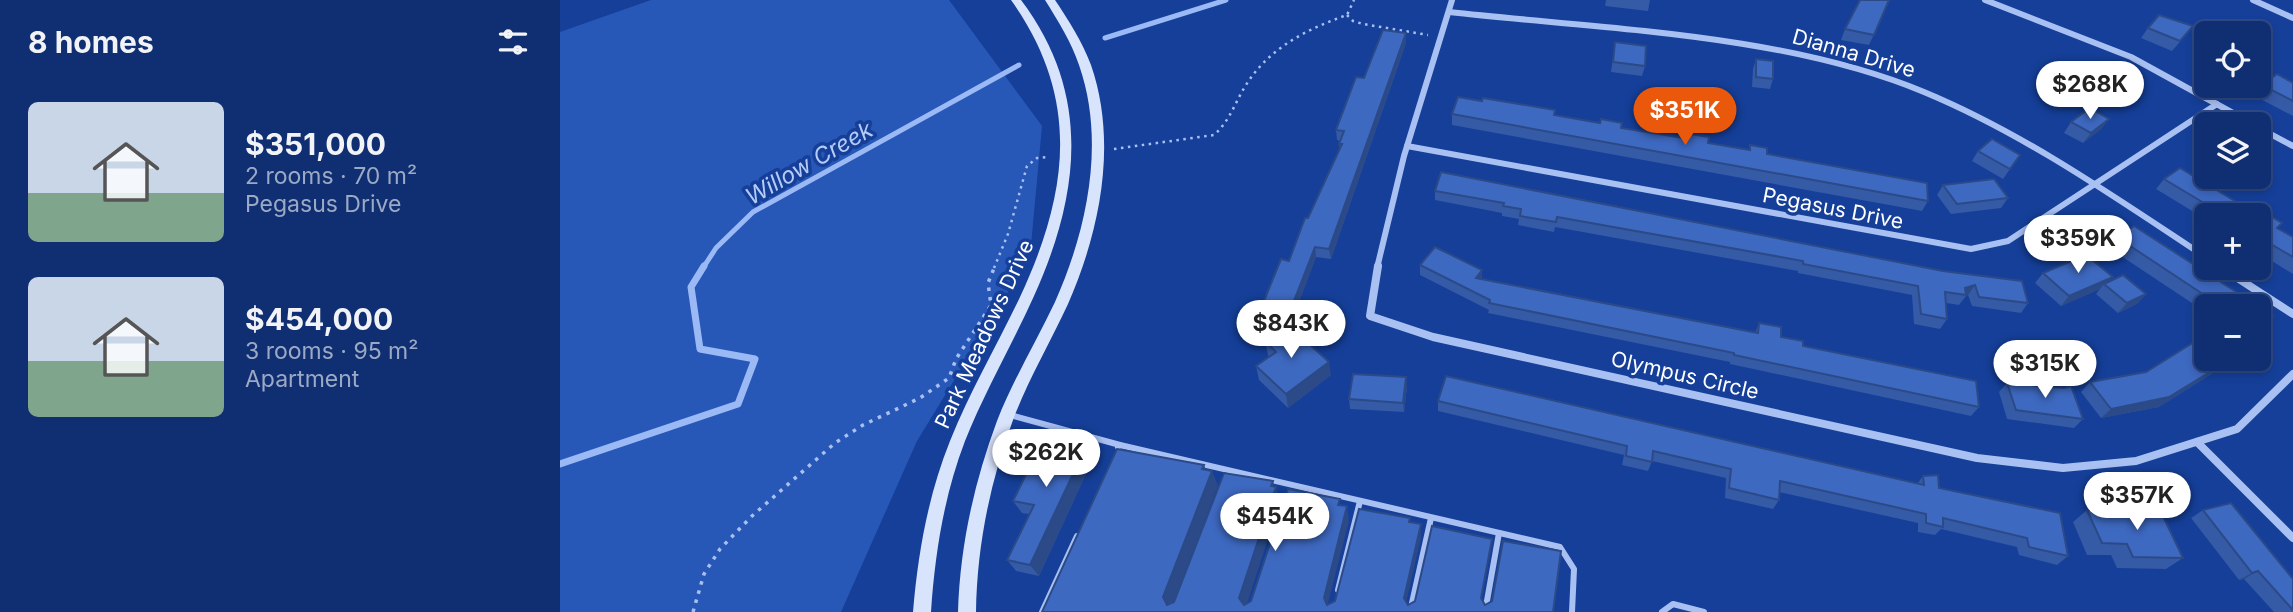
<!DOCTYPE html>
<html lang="en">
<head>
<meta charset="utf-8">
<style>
	:root { --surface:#102f73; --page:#1e3b7b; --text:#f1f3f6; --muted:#9ca9c4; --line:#304a85; --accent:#ea580c }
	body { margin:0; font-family:Inter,sans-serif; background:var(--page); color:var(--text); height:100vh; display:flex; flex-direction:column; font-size:26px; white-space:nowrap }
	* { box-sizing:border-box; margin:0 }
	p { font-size:23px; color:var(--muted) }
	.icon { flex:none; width:38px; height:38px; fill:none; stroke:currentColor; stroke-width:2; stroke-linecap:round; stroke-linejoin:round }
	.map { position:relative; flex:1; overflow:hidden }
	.sheet { display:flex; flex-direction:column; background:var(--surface); width:560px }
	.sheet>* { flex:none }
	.controls { position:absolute; left:1634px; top:21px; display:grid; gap:14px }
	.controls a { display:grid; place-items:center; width:77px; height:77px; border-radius:10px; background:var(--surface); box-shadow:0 4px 10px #0003,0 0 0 2px var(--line); font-size:35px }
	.price { position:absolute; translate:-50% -60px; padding:0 16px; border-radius:24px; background:#fff; color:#222; font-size:23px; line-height:46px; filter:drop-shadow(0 2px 4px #0008) }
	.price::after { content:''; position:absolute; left:50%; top:42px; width:21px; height:16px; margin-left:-10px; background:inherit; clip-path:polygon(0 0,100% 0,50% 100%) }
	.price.selected { background:var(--accent); color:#fff }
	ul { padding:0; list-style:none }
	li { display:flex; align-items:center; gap:21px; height:175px; padding:0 28px }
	li span { display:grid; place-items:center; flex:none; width:196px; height:140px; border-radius:10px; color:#555 }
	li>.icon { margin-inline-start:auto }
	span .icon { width:84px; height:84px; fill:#fffc; stroke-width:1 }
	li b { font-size:30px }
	h2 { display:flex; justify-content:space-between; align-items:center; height:84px; padding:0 28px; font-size:30px }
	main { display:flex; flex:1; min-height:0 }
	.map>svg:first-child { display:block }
	.green { fill:#2858b7 }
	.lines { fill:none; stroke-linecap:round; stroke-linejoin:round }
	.stream-far1 { stroke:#9bbaf5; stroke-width:5 }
	.stream { stroke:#9bbaf5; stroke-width:7 }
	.path-far1 { stroke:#a9c1f2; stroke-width:2.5; stroke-dasharray:2.5 4.5; stroke-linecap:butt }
	.path { stroke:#a9c1f2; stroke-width:3.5; stroke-dasharray:3.5 6; stroke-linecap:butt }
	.lane { stroke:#a9c1f2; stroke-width:6 }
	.street-far1 { stroke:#a9c1f2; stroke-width:6 }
	.street { stroke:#a9c1f2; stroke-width:8 }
	.secondary { fill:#d8e3fc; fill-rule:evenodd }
	.wall { fill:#355aa6 }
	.shaded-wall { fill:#2b4a87 }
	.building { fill:#3e69c1; stroke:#2b4a87; stroke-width:2 }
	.labels { text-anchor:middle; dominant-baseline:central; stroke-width:7; stroke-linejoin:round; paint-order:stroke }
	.street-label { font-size:21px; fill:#fff; stroke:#153f99 }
	.water-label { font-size:23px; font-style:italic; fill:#b5ccf9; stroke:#153f99 }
</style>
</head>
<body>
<main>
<section class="sheet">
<h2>8 homes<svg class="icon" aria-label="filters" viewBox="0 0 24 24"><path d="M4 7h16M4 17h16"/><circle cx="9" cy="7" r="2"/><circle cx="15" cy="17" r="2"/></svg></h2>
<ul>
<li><span style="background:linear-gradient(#c9d6e8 65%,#7fa58c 0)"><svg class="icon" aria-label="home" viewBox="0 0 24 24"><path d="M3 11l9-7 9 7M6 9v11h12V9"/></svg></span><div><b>$351,000</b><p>2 rooms · 70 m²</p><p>Pegasus Drive</p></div></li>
<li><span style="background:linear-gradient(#c9d6e8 60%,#7fa58c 0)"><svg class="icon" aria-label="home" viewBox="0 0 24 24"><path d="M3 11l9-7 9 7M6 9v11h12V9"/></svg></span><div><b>$454,000</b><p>3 rooms · 95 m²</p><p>Apartment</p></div></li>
</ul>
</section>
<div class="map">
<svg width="1733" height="612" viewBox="0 0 1733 612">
	<rect width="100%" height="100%" fill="#153f99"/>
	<polygon class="green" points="91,0 389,0 482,126 470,256 357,441 281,612 0,612 0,32"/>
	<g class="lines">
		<g class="stream-far1">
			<polyline points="545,38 666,0"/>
			<polyline points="143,268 156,248 193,212 459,65"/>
		</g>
		<polyline class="stream" points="0,464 178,404 195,359 140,349 131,287 144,266"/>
		<g class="path-far1">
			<polyline points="787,15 793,21 803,24 868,35"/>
			<path d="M554,149L654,135C670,121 675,102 686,85C709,48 747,29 787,15L794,0"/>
			<polyline points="434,268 448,234 467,166 477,158 489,157"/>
		</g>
		<polyline class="path" points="133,612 144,574 160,549 192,516 275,443 303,425 360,398 389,378 396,359 431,305 428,283 435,266"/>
		<g class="lane">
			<polyline points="450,415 560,445 558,447"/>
			<polyline points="560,445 1000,547 1014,569 1012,612"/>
			<polyline points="778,590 800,501"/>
			<polyline points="482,612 517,536"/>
			<polyline points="850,612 871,518"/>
			<polyline points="925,612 939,533"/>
			<polyline points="1102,612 1113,604 1144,612"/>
		</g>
		<g class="street-far1">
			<polyline points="1425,0 1571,57 1693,124"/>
			<polyline points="1693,0 1733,18"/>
			<path d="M889,12C1041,29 1222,33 1364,92C1465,134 1556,198 1647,258"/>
			<polyline points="1699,128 1733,146"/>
			<polyline points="847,146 1411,249 1448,241 1657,104"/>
			<polyline points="817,268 844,156 892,0"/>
		</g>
		<g class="street">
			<polyline points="818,266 810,316 873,337 1417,458 1503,468 1576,461 1677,429 1733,374"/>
			<polyline points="1662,268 1733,314"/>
			<polyline points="1637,442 1733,538"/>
		</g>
		<g class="secondary">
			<path d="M451,0H461C532,94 520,194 474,296C452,345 425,391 405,441C384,496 375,553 371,612H353C358,553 368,496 390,441C410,391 437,345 460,297C509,192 521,98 451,0Z"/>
			<path d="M485,0H495C509,21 522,41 531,65C558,143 540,231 508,304C490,343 468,380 453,420C430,482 417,546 416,612H398C400,546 414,483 437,421C453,380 476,342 495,302C527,230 546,142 519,65C511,41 498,21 485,0Z"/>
		</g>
	</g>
	<g class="wall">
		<polygon points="1046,0 1090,0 1088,11 1045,6"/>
		<polygon points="1330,0 1309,45 1281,40 1285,29"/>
		<polygon points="1588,28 1625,36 1612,51 1581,38"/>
		<polygon points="1055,42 1085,66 1082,76 1051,72"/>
		<polygon points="846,43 771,259 756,257 734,315 706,311 704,301 729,261 780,150 779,144 780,141 777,140 776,130 804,78"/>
		<polygon points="1196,59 1213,79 1210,89 1192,87 1193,69"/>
		<polygon points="1733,83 1733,116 1693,95 1702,85"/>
		<polygon points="922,101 995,110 995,115 1061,128 1123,138 1124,133 1148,143 1189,150 1190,145 1207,154 1368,201 1362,211 892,125 892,114"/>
		<polygon points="1549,119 1541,129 1523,143 1504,133 1511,122"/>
		<polygon points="1418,151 1460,155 1443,179 1412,161"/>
		<polygon points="1604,179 1698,215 1647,215 1647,220 1596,189"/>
		<polygon points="1383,185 1448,198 1441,208 1391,214 1377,195"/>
		<polygon points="875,191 1383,271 1468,303 1461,313 1412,306 1408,295 1406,296 1399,305 1386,303 1387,319 1380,329 1354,324 1352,295 1238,273 1238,271 995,227 994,232 958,225 959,219 942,216 942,213 875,200"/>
		<polygon points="1699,216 1722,223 1717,228 1733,237 1733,274 1699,253"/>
		<polygon points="1558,238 1698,306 1647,306 1647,313 1549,248"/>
		<polygon points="860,265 922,279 1195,333 1199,323 1221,337 1243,346 1419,407 1411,416 1170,364 1170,362 928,313 929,310 860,275"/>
		<polygon points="1483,273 1549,282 1586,294 1577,304 1558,313 1536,294 1540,289 1501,306 1475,283"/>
		<polygon points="705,341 771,375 728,408 699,380 696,366 709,357 708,355"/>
		<polygon points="1667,364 1599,407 1541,418 1521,392 1530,382"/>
		<polygon points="1447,383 1523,419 1514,428 1447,419 1439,392"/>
		<polygon points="847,386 844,412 790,409 789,399"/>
		<polygon points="878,401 1357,484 1363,476 1379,488 1508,556 1497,565 1459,555 1457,547 1381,529 1375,535 1358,532 1358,523 1219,492 1219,500 1213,509 1165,498 1166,478 1092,461 1088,471 1062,465 1064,455 878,411"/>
		<polygon points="530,438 537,450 479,576 456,571 447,560 469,514 462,513 453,501"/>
		<polygon points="1527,510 1623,558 1606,569 1557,568 1551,555 1527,555 1513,522"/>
		<polygon points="1643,510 1733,579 1733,612 1714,612 1684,579 1679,580 1631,518"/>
	</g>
	<g class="shaded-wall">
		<polygon points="846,33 846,43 771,259 769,249"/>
		<polygon points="1549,119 1541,129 1523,143 1531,133"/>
		<polygon points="755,247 756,257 734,315 732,306"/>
		<polygon points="922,270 922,280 916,278"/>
		<polygon points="1553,277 1546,285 1544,284 1540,289 1501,306 1509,296"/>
		<polygon points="1415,285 1408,295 1406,296 1405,288"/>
		<polygon points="1586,294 1577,304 1558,313 1567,303"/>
		<polygon points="1671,359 1673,359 1667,364 1599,407 1541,418 1551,409"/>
		<polygon points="769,362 771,375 728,408 726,394"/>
		<polygon points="846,377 847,386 844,412 843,403"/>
		<polygon points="530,438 537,450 479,576 470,565"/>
		<polygon points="644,465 649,479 652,471 658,485 611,610 603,597"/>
		<polygon points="713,481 715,490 716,487 720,502 685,610 679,598"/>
		<polygon points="787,506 789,521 766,611 764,598"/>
		<polygon points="861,524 861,538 844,611 844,598"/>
		<polygon points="1698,571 1684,579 1679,580 1692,573"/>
	</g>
	<g class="building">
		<polygon points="1300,0 1329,0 1314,35 1285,29"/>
		<polygon points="1599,15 1633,26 1620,41 1588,28"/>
		<polygon points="823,30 846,33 769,249 755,247 732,306 704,301 721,259 729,261 745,218 748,218 782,144 779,144 784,131 776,130 796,77 804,78"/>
		<polygon points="1055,42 1086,46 1085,66 1053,62"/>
		<polygon points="1196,59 1213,61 1213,79 1196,77"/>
		<polygon points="1717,74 1733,83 1733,101 1702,85"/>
		<polygon points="898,97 922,101 923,98 995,110 994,115 1040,123 1041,119 1062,123 1061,128 1124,138 1124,133 1149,137 1148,143 1190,150 1190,145 1207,148 1207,154 1367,183 1368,201 892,114"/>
		<polygon points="1530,108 1549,119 1531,133 1511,122"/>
		<polygon points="1432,139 1460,155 1450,169 1418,151"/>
		<polygon points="1620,168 1698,215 1664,215 1604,179"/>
		<polygon points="881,172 1383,271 1462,281 1468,303 1419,297 1415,285 1405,288 1406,295 1385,292 1387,319 1361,314 1358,286 1243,264 1243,261 997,217 996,222 960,216 961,209 943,206 944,203 875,191"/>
		<polygon points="1434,179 1448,198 1397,204 1383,185"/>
		<polygon points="1707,214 1722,223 1717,228 1733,237 1733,257 1699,237 1699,216 1702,218"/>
		<polygon points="1574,226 1698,306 1661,306 1558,238"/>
		<polygon points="875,247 922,270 916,278 1198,333 1199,323 1221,327 1221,337 1243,341 1243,346 1416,381 1419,407 1174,355 1174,353 929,303 930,300 860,265"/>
		<polygon points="1526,255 1553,277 1509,296 1483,273"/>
		<polygon points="1563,275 1586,294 1567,303 1544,284"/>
		<polygon points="1699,307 1713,316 1699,328"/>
		<polygon points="728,325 769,362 726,394 696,366 716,352 705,341"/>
		<polygon points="1647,334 1647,359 1671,359 1609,397 1551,409 1530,382 1586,372"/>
		<polygon points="793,374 846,377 843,403 789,399"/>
		<polygon points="886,376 1364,485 1363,476 1378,475 1379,488 1500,513 1508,556 1469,547 1467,538 1383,518 1383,527 1366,523 1366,514 1220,481 1219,500 1169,488 1171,469 1093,451 1092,462 1066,456 1067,446 878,401"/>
		<polygon points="1447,383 1504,388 1511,386 1523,419 1456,410"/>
		<polygon points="488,430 530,438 470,565 447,560 474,505 453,501"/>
		<polygon points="557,449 644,465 642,469 652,471 603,597 607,605 614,602 664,473 713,481 711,486 716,487 679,598 684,605 691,601 728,489 780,499 778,505 787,506 764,598 767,605 775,601 799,509 850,518 849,522 861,524 844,598 848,605 855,601 872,526 932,539 921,598 925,605 932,601 943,541 1001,551 993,612 482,612"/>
		<polygon points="1671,503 1733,579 1733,610 1698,571 1692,573 1643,510"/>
		<polygon points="1527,510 1601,512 1623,558 1573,557 1567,544 1542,543"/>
	</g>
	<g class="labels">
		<g class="street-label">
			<text transform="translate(1294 53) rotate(16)">Dianna Drive</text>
			<text transform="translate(1273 208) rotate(11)">Pegasus Drive</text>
			<text transform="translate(424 334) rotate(-65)">Park Meadows Drive</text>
			<text transform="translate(1125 375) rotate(13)">Olympus Circle</text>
		</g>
		<g class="water-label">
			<text transform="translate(249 163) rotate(-30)">Willow Creek</text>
		</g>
	</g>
</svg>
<div class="controls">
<a><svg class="icon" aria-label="locate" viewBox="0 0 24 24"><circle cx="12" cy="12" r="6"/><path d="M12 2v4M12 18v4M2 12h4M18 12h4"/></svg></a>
<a><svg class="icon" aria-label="layers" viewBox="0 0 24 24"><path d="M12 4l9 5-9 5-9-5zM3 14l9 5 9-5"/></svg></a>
<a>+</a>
<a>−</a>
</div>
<b class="price" style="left:1530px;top:121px">$268K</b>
<b class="price selected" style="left:1125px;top:147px">$351K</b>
<b class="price" style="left:1518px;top:275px">$359K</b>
<b class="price" style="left:731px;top:360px">$843K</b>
<b class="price" style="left:1485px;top:400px">$315K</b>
<b class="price" style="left:486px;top:489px">$262K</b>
<b class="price" style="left:1577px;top:532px">$357K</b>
<b class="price" style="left:715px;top:553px">$454K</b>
</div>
</main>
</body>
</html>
